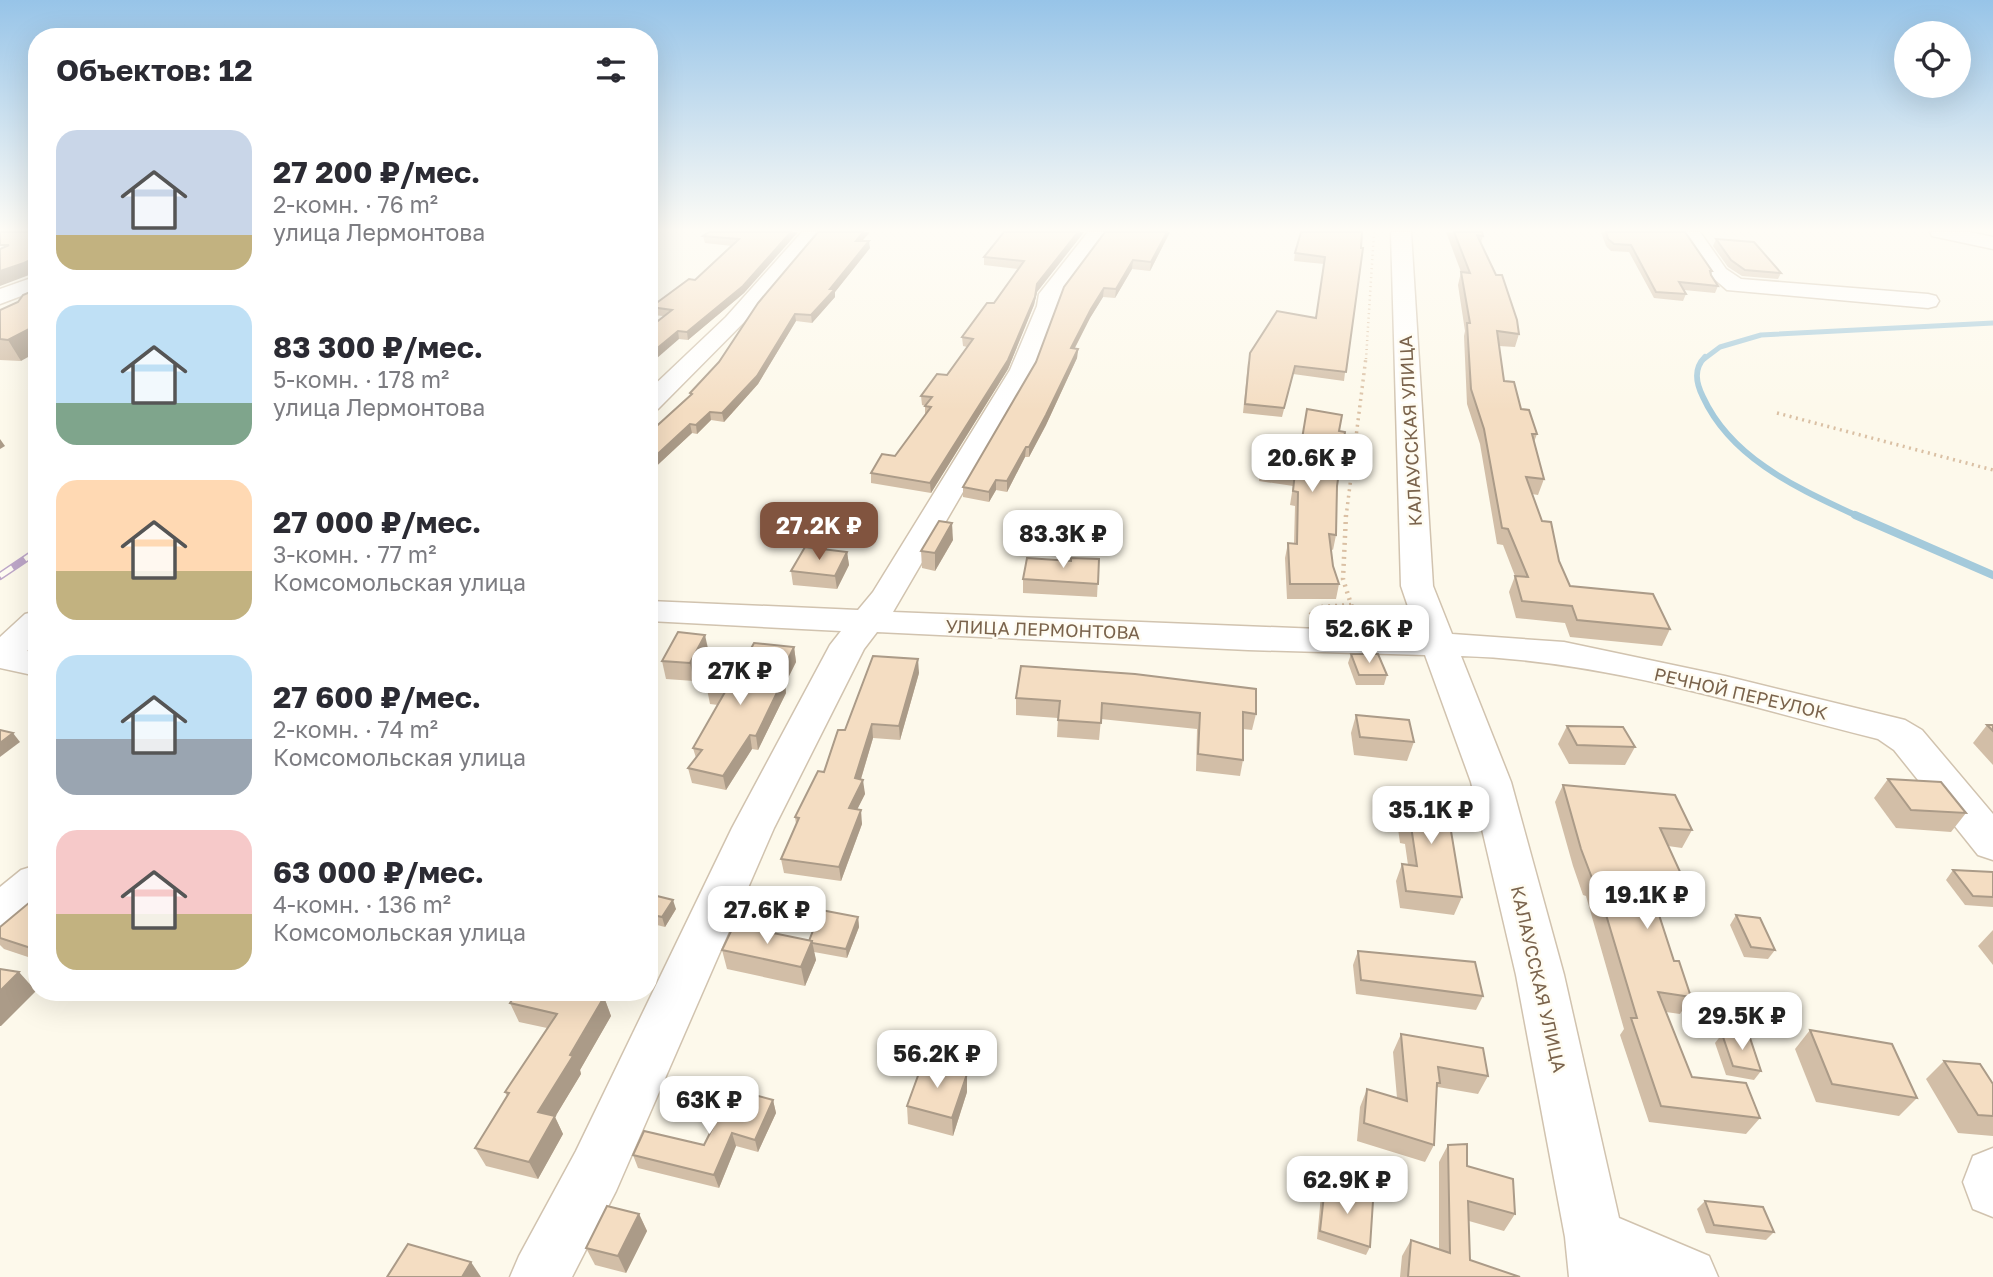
<!DOCTYPE html>
<html lang="ru">
<head>
<meta charset="utf-8">
<style>
	:root { --surface:#fff; --page:#f2f2f3; --text:#2b2b33; --muted:#7c7c81; --accent:#81543f }
	body { margin:0; font-family:"Golos Text",sans-serif; background:var(--page); color:var(--text); height:100vh; display:flex; flex-direction:column; font-size:26px; white-space:nowrap }
	* { box-sizing:border-box; margin:0 }
	p { font-size:23px; color:var(--muted) }
	.icon { flex:none; width:38px; height:38px; fill:none; stroke:currentColor; stroke-width:2; stroke-linecap:round; stroke-linejoin:round }
	.map { position:relative; flex:1; overflow:hidden }
	.details { position:absolute; left:28px; top:28px; width:630px; height:973px; display:flex; flex-direction:column; background:var(--surface); border-radius:28px; box-shadow:0 7px 28px #0002 }
	.details>* { flex:none }
	.buttons { position:absolute; left:1894px; top:21px; display:grid; gap:14px }
	.buttons a { display:grid; place-items:center; width:77px; height:77px; border-radius:50%; background:var(--surface); box-shadow:0 7px 28px #0002; font-size:35px }
	.price { position:absolute; translate:-50% -60px; padding:0 16px; border-radius:14px; background:#fff; color:#222; font-size:23px; line-height:46px; filter:drop-shadow(0 2px 4px #0008) }
	.price::after { content:''; position:absolute; left:50%; top:42px; width:21px; height:16px; margin-left:-10px; background:inherit; clip-path:polygon(0 0,100% 0,50% 100%) }
	.price.current { background:var(--accent); color:#fff }
	ul { padding:0; list-style:none }
	li { display:flex; align-items:center; gap:21px; height:175px; padding:0 28px }
	li span { display:grid; place-items:center; flex:none; width:196px; height:140px; border-radius:21px; color:#555 }
	li>.icon { margin-inline-start:auto }
	span .icon { width:84px; height:84px; fill:#fffc; stroke-width:1 }
	li b { font-size:30px }
	h2 { display:flex; justify-content:space-between; align-items:center; height:84px; padding:0 28px; font-size:30px }
	.map>svg:first-child { display:block }
	.lines { fill:none; stroke-linecap:round; stroke-linejoin:round }
	.stream-far2 { stroke:#a4cadb; stroke-width:5 }
	.stream-far1 { stroke:#a4cadb; stroke-width:6 }
	.stream { stroke:#a4cadb; stroke-width:8 }
	.minor-casing { stroke:#d1c3af; stroke-width:3 }
	.path-far2 { stroke:#dac0a4; stroke-width:2.5; stroke-dasharray:1 3.5; stroke-linecap:butt }
	.path-far1 { stroke:#dac0a4; stroke-width:3.5; stroke-dasharray:2 4.5; stroke-linecap:butt }
	.path { stroke:#dac0a4; stroke-width:4.5; stroke-dasharray:2 5; stroke-linecap:butt }
	.minor { fill:#fff; fill-rule:evenodd }
	.rail-casing { stroke:#bea7c9; stroke-width:8 }
	.rail { stroke:#fffcf2; stroke-width:5; stroke-dasharray:15; stroke-linecap:butt }
	.wall { fill:#d2bea7 }
	.shaded-wall { fill:#ab9b88 }
	.building { fill:#f4ddc2; stroke:#ab9b88; stroke-width:2 }
	.labels { text-anchor:middle; dominant-baseline:central; stroke-width:5; stroke-linejoin:round; paint-order:stroke }
	.street-label { font-size:18px; fill:#7a634c; stroke:#fffcf2 }
</style>
</head>
<body>
<div class="map">
<svg width="1993" height="1277" viewBox="0 0 1993 1277">
	<rect width="100%" height="100%" fill="#fdf9eb"/>
	<g class="lines">
		<polyline class="stream-far2" points="1704,359 1720,347 1761,335 1993,323"/>
		<path class="stream-far1" d="M1705,357C1693,369 1696,383 1703,397C1732,460 1800,489 1859,517"/>
		<polyline class="stream" points="1855,515 1993,575"/>
		<defs>
			<g id="minor">
				<polygon points="802,232 821,232 762,304 658,409 649,412 649,390 726,317"/>
				<path d="M1088,232H1107L1061,294L1059,306L1034,370L893,612L1417,633L1401,586L1391,232H1411L1433,586L1452,634L1564,642L1725,676L1905,720L1922,730L1993,814V860L1978,855L1894,750L1878,739C1742,705 1603,660 1461,656L1511,782L1564,975L1619,1218L1709,1256L1718,1277H1569L1565,1237L1516,975L1471,782L1425,655L1248,650L877,632L864,649L774,828L616,1191L572,1277H510L519,1256L576,1151L732,828L830,645L841,631L649,621V601L858,610L873,592L1010,370L1037,306L1039,294Z"/>
				<polygon points="1681,232 1700,232 1726,269 1741,279 1928,294 1936,296 1939,301 1936,306 1928,308 1727,290 1712,277"/>
				<polygon points="1930,232 1970,232 1993,237 1993,249 1932,236"/>
				<polygon points="37,276 37,290 0,304 0,289"/>
				<polygon points="37,611 37,641 27,651 37,652 37,676 0,668 0,637 25,614"/>
				<polygon points="37,865 37,909 16,925 0,931 0,887 21,870"/>
				<polygon points="1993,1148 1993,1217 1973,1209 1963,1182 1973,1156"/>
			</g>
		</defs>
		<use href="#minor" class="minor-casing"/>
		<polyline class="path-far2" points="1366,359 1374,232"/>
		<g class="path-far1">
			<polyline points="1777,413 1993,470"/>
			<polyline points="1346,517 1366,357"/>
		</g>
		<g class="path">
			<polyline points="1346,515 1343,579 1356,620"/>
			<polyline points="1310,615 1320,607 1352,605"/>
		</g>
		<use href="#minor" class="minor"/>
		<defs>
			<polyline id="rail" points="0,576 37,551"/>
		</defs>
		<use href="#rail" class="rail-casing"/>
		<use href="#rail" class="rail"/>
	</g>
	<g class="wall">
		<polygon points="798,232 744,293 688,340 679,339 663,316 653,315 651,307 695,280 732,246 705,243 703,236"/>
		<polygon points="818,232 870,232 862,241 870,248 835,292 835,297 812,323 796,321 758,384 724,422 711,420 697,434 692,433 649,473 649,433 690,395 690,393 719,362"/>
		<polygon points="1004,232 1084,232 1037,292 1034,305 1008,369 931,493 871,483 871,473 895,456 925,415 925,406 922,405 921,396 947,375 967,347 963,346 962,337 994,303 1019,269 984,265 984,257"/>
		<polygon points="1105,232 1170,232 1150,271 1132,269 1115,298 1103,297 1090,318 1075,348 1078,349 1077,358 1046,425 1029,457 1025,457 1007,492 996,490 989,502 963,497 963,487 1036,362"/>
		<polygon points="1362,232 1344,381 1293,374 1282,417 1243,413 1248,362 1316,318 1324,264 1294,261 1295,253"/>
		<polygon points="1446,232 1482,232 1483,236 1481,243 1519,334 1515,347 1499,346 1504,381 1537,434 1534,442 1544,479 1538,495 1532,494 1542,521 1570,586 1670,629 1662,646 1570,637 1565,623 1516,618 1509,592 1515,576 1503,545 1497,544 1480,444 1467,404 1464,336 1465,331 1458,285 1461,272"/>
		<polygon points="1601,232 1685,232 1712,271 1711,275 1718,286 1715,293 1684,290 1686,294 1683,301 1654,298 1629,252 1611,251 1606,246"/>
		<polygon points="1716,239 1781,273 1778,279 1742,276 1728,267 1713,246"/>
		<polygon points="0,310 21,361 0,360"/>
		<polygon points="1339,431 1336,535 1333,550 1331,549 1333,566 1339,584 1336,599 1287,599 1285,558 1288,543 1294,544 1295,506 1290,505 1293,486 1259,481 1265,440 1300,445"/>
		<polygon points="953,540 935,571 922,568 921,551"/>
		<polygon points="847,552 849,565 837,589 793,585 791,571"/>
		<polygon points="1099,559 1097,597 1023,593 1023,579 1071,561"/>
		<polygon points="794,647 796,662 785,684 786,693 758,750 752,749 726,790 692,783 688,768 696,758 693,748 718,705 710,704 707,689 738,672"/>
		<polygon points="709,653 694,681 666,679 662,661"/>
		<polygon points="1351,654 1387,675 1384,685 1356,685 1348,663"/>
		<polygon points="1021,666 1256,714 1252,730 1243,729 1243,760 1240,776 1196,771 1197,729 1101,719 1099,740 1057,737 1058,718 1016,715 1016,698"/>
		<polygon points="919,673 900,740 873,738 861,779 865,794 857,809 862,824 841,881 784,873 781,859 796,824 795,817 824,772 845,730"/>
		<polygon points="1356,715 1414,742 1407,761 1354,755 1351,733"/>
		<polygon points="1987,725 1993,725 1993,765 1973,743"/>
		<polygon points="1567,726 1635,747 1625,765 1569,764 1558,744"/>
		<polygon points="1888,779 1966,813 1951,832 1896,828 1874,798"/>
		<polygon points="1563,785 1692,830 1682,848 1668,846 1687,887 1676,905 1655,903 1674,961 1691,997 1680,1014 1666,1012 1692,1077 1760,1118 1746,1134 1649,1122 1620,1035 1624,1029 1586,896 1583,895 1573,866 1555,802"/>
		<polygon points="1401,790 1462,897 1454,915 1400,908 1396,881 1402,864 1408,865 1405,844 1400,843 1395,807"/>
		<polygon points="1953,870 1993,872 1993,907 1965,905 1946,880"/>
		<polygon points="649,894 676,909 665,927 649,923"/>
		<polygon points="37,904 37,960 4,949 0,945 0,927"/>
		<polygon points="1736,915 1775,950 1768,959 1744,957 1730,925"/>
		<polygon points="858,917 859,927 847,958 814,952 816,960 805,986 727,969 722,950 809,941"/>
		<polygon points="1993,930 1993,965 1978,946"/>
		<polygon points="1358,951 1483,996 1476,1010 1356,994 1353,965"/>
		<polygon points="604,997 611,1016 580,1070 581,1074 555,1117 563,1134 538,1179 486,1166 475,1148 507,1096 505,1092 547,1028 519,1022 510,1003"/>
		<polygon points="1810,1030 1917,1098 1899,1116 1816,1102 1795,1049"/>
		<polygon points="1401,1034 1488,1076 1478,1094 1438,1087 1436,1089 1434,1145 1425,1162 1357,1141 1360,1107 1367,1089 1397,1098 1393,1052"/>
		<polygon points="1722,1034 1761,1071 1754,1080 1726,1075 1715,1043"/>
		<polygon points="1944,1061 1993,1084 1993,1136 1958,1133 1926,1079"/>
		<polygon points="967,1092 953,1136 908,1124 907,1106"/>
		<polygon points="773,1100 776,1113 758,1152 736,1146 719,1188 638,1168 633,1155 704,1145"/>
		<polygon points="1448,1145 1467,1166 1515,1214 1504,1231 1469,1221 1470,1260 1520,1277 1400,1277 1402,1256 1411,1240 1439,1250 1439,1162"/>
		<polygon points="1325,1186 1370,1247 1366,1255 1317,1239 1321,1195"/>
		<polygon points="1705,1201 1774,1232 1766,1240 1706,1233 1697,1209"/>
		<polygon points="639,1214 647,1231 626,1273 595,1265 586,1248"/>
	</g>
	<g class="shaded-wall">
		<polygon points="791,232 798,232 744,293 688,340 687,332"/>
		<polygon points="863,232 870,232 856,248 856,241"/>
		<polygon points="1078,232 1084,232 1037,292 1034,305 1008,369 931,493 930,483 1037,284"/>
		<polygon points="1167,232 1170,232 1150,271 1151,262"/>
		<polygon points="869,241 870,248 835,292 835,297 812,323 811,315 830,289"/>
		<polygon points="37,257 37,272 0,286 0,271"/>
		<polygon points="1133,260 1132,269 1115,298 1116,289"/>
		<polygon points="1104,288 1103,297 1090,318 1070,357 1071,348 1091,309"/>
		<polygon points="795,314 796,321 758,384 724,422 722,413"/>
		<polygon points="37,325 37,352 21,361 8,340"/>
		<polygon points="678,331 679,339 649,365 649,355"/>
		<polygon points="1078,349 1077,358 1046,425 1029,457 1029,447"/>
		<polygon points="710,412 711,420 697,434 696,425"/>
		<polygon points="690,424 692,433 649,473 649,462"/>
		<polygon points="0,439 5,446 0,449"/>
		<polygon points="1026,447 1025,457 1007,492 1007,481"/>
		<polygon points="996,480 996,490 989,502 989,492"/>
		<polygon points="952,523 953,540 935,571 935,553"/>
		<polygon points="847,552 849,565 837,589 835,576"/>
		<polygon points="705,635 709,653 694,681 690,663"/>
		<polygon points="794,647 796,662 785,684 786,693 758,750 756,736 779,678"/>
		<polygon points="918,659 919,673 900,740 899,726"/>
		<polygon points="872,724 873,738 857,792 855,778"/>
		<polygon points="13,733 20,742 0,757 0,743"/>
		<polygon points="750,735 752,749 726,790 723,776"/>
		<polygon points="863,780 865,794 851,822 849,808"/>
		<polygon points="861,810 862,824 841,881 839,867"/>
		<polygon points="673,900 676,909 665,927 662,917"/>
		<polygon points="858,917 859,927 847,958 846,949"/>
		<polygon points="812,941 816,960 805,986 801,967"/>
		<polygon points="19,972 36,991 1,1026 0,1026 0,991"/>
		<polygon points="604,997 611,1016 580,1070 581,1074 555,1117 563,1134 538,1179 529,1162 538,1112"/>
		<polygon points="967,1074 967,1092 953,1136 952,1118"/>
		<polygon points="773,1100 776,1113 758,1152 755,1140"/>
		<polygon points="732,1133 736,1146 719,1188 714,1175"/>
		<polygon points="639,1214 647,1231 626,1273 618,1256"/>
		<polygon points="471,1262 481,1277 462,1277"/>
	</g>
	<g class="building">
		<polygon points="0,232 37,232 37,257 24,263 0,271 0,249 9,245 0,245"/>
		<polygon points="709,232 791,232 743,286 687,332 678,331 649,355 649,328 672,310 651,307 689,279 695,280 739,239 703,236"/>
		<polygon points="818,232 863,232 856,241 869,241 830,289 835,289 811,315 795,314 757,376 722,413 710,412 696,425 690,424 649,462 649,433 692,394 690,393 719,362 758,303"/>
		<polygon points="1004,232 1078,232 1037,284 1035,297 1008,360 930,483 871,473 882,454 895,456 931,407 925,406 932,397 921,396 937,374 947,375 973,339 962,337 987,303 994,303 1024,261 984,257"/>
		<polygon points="1105,232 1167,232 1151,262 1133,260 1116,289 1104,288 1091,309 1071,348 1078,349 1046,415 1029,447 1026,447 1007,481 996,480 989,492 963,487 1036,362 1064,287"/>
		<polygon points="1301,232 1362,232 1361,248 1363,248 1346,372 1295,366 1284,408 1245,404 1250,353 1277,311 1316,318 1325,257 1295,253"/>
		<polygon points="1454,232 1482,232 1483,236 1477,235 1496,275 1502,275 1517,320 1519,334 1497,331 1504,381 1514,382 1521,409 1529,410 1537,434 1532,434 1544,479 1526,477 1542,521 1551,522 1559,561 1570,586 1653,594 1670,629 1577,620 1572,606 1522,601 1515,576 1528,577 1508,529 1502,528 1484,429 1471,389 1467,323 1470,323 1461,272 1470,273"/>
		<polygon points="1606,232 1685,232 1712,271 1710,271 1711,275 1718,286 1679,282 1686,294 1656,292 1631,245 1614,244 1608,239"/>
		<polygon points="1716,239 1754,242 1781,273 1745,270 1731,260"/>
		<polygon points="37,289 37,325 8,340 0,339 0,310 18,302 23,295"/>
		<polygon points="1307,409 1342,415 1339,431 1345,432 1337,486 1336,535 1329,534 1333,566 1339,584 1290,584 1288,543 1297,544 1298,492 1293,491 1295,472 1261,467 1265,440 1301,445"/>
		<polygon points="939,521 952,523 935,553 921,551"/>
		<polygon points="805,547 847,552 835,576 791,571"/>
		<polygon points="1027,558 1071,561 1071,558 1099,559 1098,584 1023,579"/>
		<polygon points="678,632 705,635 690,663 662,661"/>
		<polygon points="754,643 794,647 779,678 784,678 756,736 750,735 723,776 688,768 702,750 693,748 725,692 707,689 718,670 738,672"/>
		<polygon points="1351,654 1378,654 1387,675 1359,675"/>
		<polygon points="873,656 918,659 899,726 872,724 855,778 863,780 849,808 861,810 839,867 781,859 799,818 795,817 818,771 824,772 838,730 845,730"/>
		<polygon points="1021,666 1135,674 1256,689 1256,714 1243,712 1243,760 1198,754 1200,713 1102,703 1101,723 1058,720 1060,701 1016,698"/>
		<polygon points="1356,715 1409,720 1414,742 1360,737"/>
		<polygon points="1987,725 1993,725 1993,731"/>
		<polygon points="1567,726 1623,727 1635,747 1577,745"/>
		<polygon points="0,730 13,733 0,743"/>
		<polygon points="1888,779 1941,782 1966,813 1911,810"/>
		<polygon points="1563,785 1675,795 1692,830 1660,828 1687,887 1649,884 1674,961 1679,961 1691,997 1658,992 1692,1077 1746,1083 1760,1118 1661,1106 1631,1018 1637,1018 1595,878 1592,878 1581,849"/>
		<polygon points="1401,790 1445,795 1462,897 1406,891 1402,864 1417,866 1411,826 1406,826"/>
		<polygon points="1953,870 1993,872 1993,897 1973,896"/>
		<polygon points="649,894 673,900 662,917 649,914"/>
		<polygon points="30,902 37,904 37,950 0,938 0,927"/>
		<polygon points="821,910 858,917 846,949 812,943 812,941 809,941"/>
		<polygon points="1736,915 1760,918 1775,950 1751,947"/>
		<polygon points="734,925 812,941 801,967 722,950"/>
		<polygon points="1358,951 1475,962 1483,996 1361,980"/>
		<polygon points="0,969 19,972 0,991"/>
		<polygon points="517,992 583,992 604,997 570,1055 573,1056 538,1112 555,1116 529,1162 475,1148 509,1093 505,1092 557,1014 510,1003"/>
		<polygon points="1810,1030 1892,1044 1917,1098 1832,1084"/>
		<polygon points="1401,1034 1483,1048 1488,1076 1438,1067 1440,1083 1437,1083 1434,1145 1364,1123 1367,1089 1407,1101"/>
		<polygon points="1722,1034 1750,1038 1761,1071 1733,1066"/>
		<polygon points="1944,1061 1980,1064 1993,1084 1993,1116 1978,1115"/>
		<polygon points="923,1062 967,1074 952,1118 907,1106"/>
		<polygon points="732,1089 773,1100 755,1140 732,1133 714,1175 633,1155 644,1131 704,1145"/>
		<polygon points="1467,1144 1467,1166 1513,1179 1515,1214 1468,1201 1470,1260 1520,1277 1408,1277 1411,1240 1450,1253 1448,1145"/>
		<polygon points="1325,1186 1373,1201 1370,1247 1320,1231"/>
		<polygon points="1705,1201 1763,1207 1774,1232 1714,1225"/>
		<polygon points="607,1206 639,1214 618,1256 586,1248"/>
		<polygon points="408,1244 471,1262 462,1277 387,1277"/>
	</g>
	<linearGradient id="sky" x2="0" y2="1"><stop stop-color="#97c4e8"/><stop offset="0.56" stop-color="#fefcf6"/><stop offset="1" stop-color="#fefcf6" stop-opacity="0"/></linearGradient>
	<rect width="1993" height="411" fill="url(#sky)"/>
	<g class="labels">
		<g class="street-label">
			<text transform="translate(1410 431) rotate(-93)">КАЛАУССКАЯ УЛИЦА</text>
			<text transform="translate(1043 629) rotate(2)">УЛИЦА ЛЕРМОНТОВА</text>
			<text transform="translate(1741 693) rotate(13)">РЕЧНОЙ ПЕРЕУЛОК</text>
			<text transform="translate(1539 979) rotate(77)">КАЛАУССКАЯ УЛИЦА</text>
		</g>
	</g>
</svg>
<div class="buttons">
<a><svg class="icon" aria-label="locate" viewBox="0 0 24 24"><circle cx="12" cy="12" r="6"/><path d="M12 2v4M12 18v4M2 12h4M18 12h4"/></svg></a>
</div>
<b class="price" style="left:1312px;top:494px">20.6K ₽</b>
<b class="price current" style="left:819px;top:562px">27.2K ₽</b>
<b class="price" style="left:1063px;top:570px">83.3K ₽</b>
<b class="price" style="left:1369px;top:665px">52.6K ₽</b>
<b class="price" style="left:740px;top:707px">27K ₽</b>
<b class="price" style="left:1431px;top:846px">35.1K ₽</b>
<b class="price" style="left:1647px;top:931px">19.1K ₽</b>
<b class="price" style="left:767px;top:946px">27.6K ₽</b>
<b class="price" style="left:1742px;top:1052px">29.5K ₽</b>
<b class="price" style="left:937px;top:1090px">56.2K ₽</b>
<b class="price" style="left:709px;top:1136px">63K ₽</b>
<b class="price" style="left:1347px;top:1216px">62.9K ₽</b>
<section class="details">
<h2>Объектов: 12<svg class="icon" aria-label="filters" viewBox="0 0 24 24"><path d="M4 7h16M4 17h16"/><circle cx="9" cy="7" r="2"/><circle cx="15" cy="17" r="2"/></svg></h2>
<ul>
<li><span style="background:linear-gradient(#c9d6e8 75%,#c2b280 0)"><svg class="icon" aria-label="home" viewBox="0 0 24 24"><path d="M3 11l9-7 9 7M6 9v11h12V9"/></svg></span><div><b>27 200 ₽/мес.</b><p>2-комн. · 76 m²</p><p>улица Лермонтова</p></div></li>
<li><span style="background:linear-gradient(#bfe0f5 70%,#7fa58c 0)"><svg class="icon" aria-label="home" viewBox="0 0 24 24"><path d="M3 11l9-7 9 7M6 9v11h12V9"/></svg></span><div><b>83 300 ₽/мес.</b><p>5-комн. · 178 m²</p><p>улица Лермонтова</p></div></li>
<li><span style="background:linear-gradient(#ffd9b3 65%,#c2b280 0)"><svg class="icon" aria-label="home" viewBox="0 0 24 24"><path d="M3 11l9-7 9 7M6 9v11h12V9"/></svg></span><div><b>27 000 ₽/мес.</b><p>3-комн. · 77 m²</p><p>Комсомольская улица</p></div></li>
<li><span style="background:linear-gradient(#bfe0f5 60%,#9aa5b1 0)"><svg class="icon" aria-label="home" viewBox="0 0 24 24"><path d="M3 11l9-7 9 7M6 9v11h12V9"/></svg></span><div><b>27 600 ₽/мес.</b><p>2-комн. · 74 m²</p><p>Комсомольская улица</p></div></li>
<li><span style="background:linear-gradient(#f6c9c9 60%,#c2b280 0)"><svg class="icon" aria-label="home" viewBox="0 0 24 24"><path d="M3 11l9-7 9 7M6 9v11h12V9"/></svg></span><div><b>63 000 ₽/мес.</b><p>4-комн. · 136 m²</p><p>Комсомольская улица</p></div></li>
</ul>
</section>
</div>
</body>
</html>
